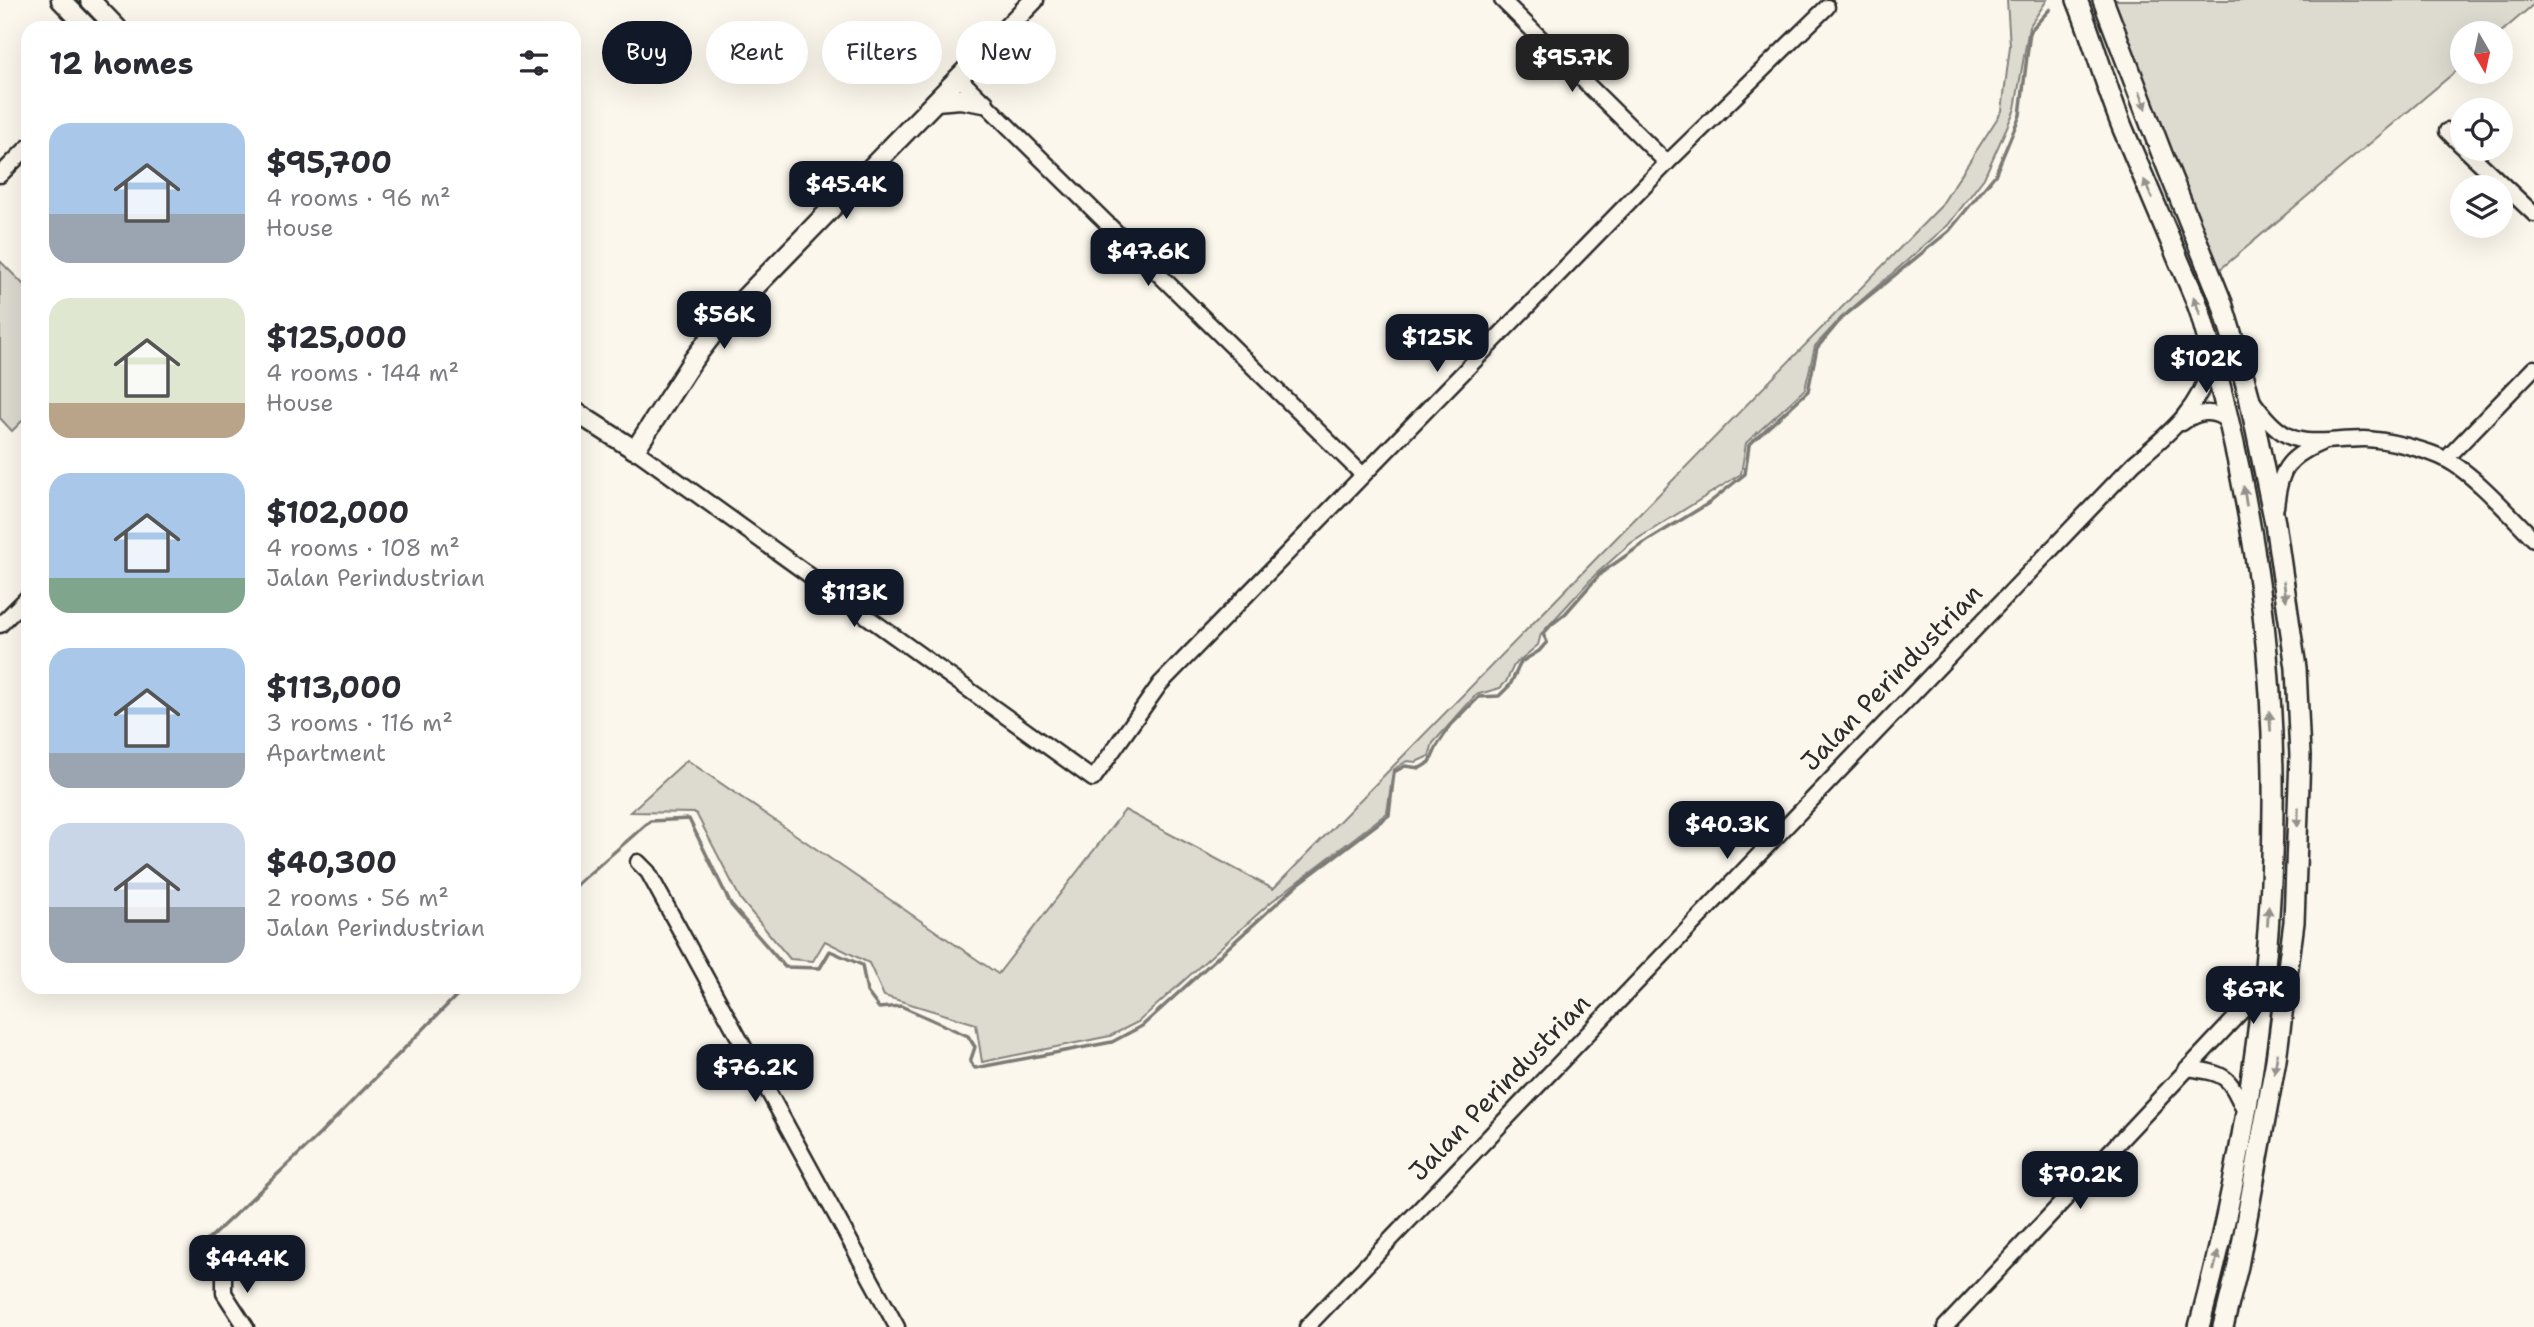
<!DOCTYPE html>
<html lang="en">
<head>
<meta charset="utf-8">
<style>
	:root { --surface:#fff; --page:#f7f7f7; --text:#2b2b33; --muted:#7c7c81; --accent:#111827 }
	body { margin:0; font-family:"Shantell Sans",sans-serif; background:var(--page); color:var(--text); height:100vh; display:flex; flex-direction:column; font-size:26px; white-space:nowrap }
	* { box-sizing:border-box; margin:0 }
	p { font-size:23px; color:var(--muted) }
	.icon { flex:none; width:38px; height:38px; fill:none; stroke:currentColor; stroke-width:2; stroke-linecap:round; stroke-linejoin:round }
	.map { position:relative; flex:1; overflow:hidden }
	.side { position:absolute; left:21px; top:21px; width:560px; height:973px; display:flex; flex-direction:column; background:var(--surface); border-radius:21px; box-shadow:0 7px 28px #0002 }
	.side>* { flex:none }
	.hud { position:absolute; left:602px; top:21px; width:665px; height:63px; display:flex; gap:14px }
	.needle { width:46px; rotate:171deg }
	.tools { position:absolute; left:2450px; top:21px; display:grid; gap:14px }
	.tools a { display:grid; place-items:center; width:63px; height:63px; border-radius:50%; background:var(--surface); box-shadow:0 7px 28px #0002; font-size:35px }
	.price { position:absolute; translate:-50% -60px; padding:0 16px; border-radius:14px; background:var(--accent); color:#fff; font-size:23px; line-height:46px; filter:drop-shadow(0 2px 4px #0008) }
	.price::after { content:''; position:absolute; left:50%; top:42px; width:21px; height:16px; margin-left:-10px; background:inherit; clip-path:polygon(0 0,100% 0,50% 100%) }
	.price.selected { background:#222; color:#fff }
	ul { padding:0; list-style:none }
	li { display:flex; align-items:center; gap:21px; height:175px; padding:0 28px }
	li span { display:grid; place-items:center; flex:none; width:196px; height:140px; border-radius:21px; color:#555 }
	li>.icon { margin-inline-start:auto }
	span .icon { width:84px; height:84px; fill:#fffc; stroke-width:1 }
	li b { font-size:30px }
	h2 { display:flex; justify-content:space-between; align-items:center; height:84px; padding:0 28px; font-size:30px }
	.chip { padding:0 24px; border-radius:32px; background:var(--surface); box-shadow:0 7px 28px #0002; font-size:24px; line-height:63px }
	.chip.selected { background:var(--accent); color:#fff }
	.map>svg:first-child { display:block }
	.green { fill:#dddad0; stroke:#84827e; stroke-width:2 }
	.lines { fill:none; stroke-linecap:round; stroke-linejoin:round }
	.stream { stroke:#7b7a75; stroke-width:3.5 }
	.minor-casing { stroke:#2b2b2b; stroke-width:19 }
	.major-casing { stroke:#2b2b2b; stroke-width:23 }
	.highway-casing { stroke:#2b2b2b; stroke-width:24 }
	.minor { stroke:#fbf7ec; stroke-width:14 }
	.major { stroke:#fbf7ec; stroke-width:18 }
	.highway { stroke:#fbf7ec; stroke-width:19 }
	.oneway { fill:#93918c }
	.labels { text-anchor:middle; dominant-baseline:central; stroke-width:6; stroke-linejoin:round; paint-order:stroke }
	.street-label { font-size:26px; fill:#2b2b2b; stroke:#fbf7ec }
</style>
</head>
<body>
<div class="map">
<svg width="2534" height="1327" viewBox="0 0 2534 1327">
	<rect width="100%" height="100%" fill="#fbf7ec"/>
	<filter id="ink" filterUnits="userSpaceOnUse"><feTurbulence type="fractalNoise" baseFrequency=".0143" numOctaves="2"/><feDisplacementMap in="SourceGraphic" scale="14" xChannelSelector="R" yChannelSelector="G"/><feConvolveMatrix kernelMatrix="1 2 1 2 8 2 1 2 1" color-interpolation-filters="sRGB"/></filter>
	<g filter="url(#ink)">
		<g class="green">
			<polygon points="2007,0 2047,0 2029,27 2015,109 1984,178 1948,225 1841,318 1815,346 1805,389 1746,443 1741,474 1631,543 1595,575 1541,634 1538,645 1514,665 1506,682 1500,688 1476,695 1433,743 1429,756 1416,762 1407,761 1393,770 1387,813 1271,902 1138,1022 1110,1036 982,1062 976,1024 884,996 869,963 825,941 813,961 790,959 741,900 696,813 630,812 687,760 998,974 1125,810 1273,889 1940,207 2002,111 2010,46"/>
			<polygon points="2113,0 2534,0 2534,4 2500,33 2462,33 2462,66 2217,272"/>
			<polygon points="0,261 28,289 28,415 12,431 0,418"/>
		</g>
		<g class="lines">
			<g class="stream">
				<polyline points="574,887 650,821 689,819 731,905 785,967 820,968 830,951 862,965 867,992 879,1008 901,1006 968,1036 975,1047 970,1062 975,1068 1112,1042 1142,1026 1298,884 1389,815 1394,772 1405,766 1420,768 1430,762 1437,746 1451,725 1479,697 1499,696 1510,685 1521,662 1539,651 1547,642 1543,634 1552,624 1565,614 1601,573 1650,539 1709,503 1745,474 1749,445 1808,391 1817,348 1842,318 1949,231 1995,175 2020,115 2030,31 2050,9"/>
				<polyline points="192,1255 319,1135 465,987"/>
			</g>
			<defs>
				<g id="minor">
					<polyline points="1502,0 1667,163"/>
					<polyline points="958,77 1363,475"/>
					<polyline points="2447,131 2462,146"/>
					<polyline points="2465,149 2534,214"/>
					<polyline points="0,175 28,147"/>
					<path d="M2252,400C2290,454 2306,440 2364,439C2384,439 2429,450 2447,460C2474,474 2511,516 2534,539"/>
					<path d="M2182,423C2197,412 2213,408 2228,422"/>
					<polyline points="635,450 1093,779 1160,684 1667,163 1827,7"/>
					<polyline points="2446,459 2534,368"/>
					<path d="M2276,507C2280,470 2286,458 2321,443"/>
					<polyline points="0,625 28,597"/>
					<polyline points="638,862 648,872 681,932 897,1327"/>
					<path d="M2187,1068C2229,1074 2228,1076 2246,1114"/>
					<polyline points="224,1271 224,1293 246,1327"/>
					<path d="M1307,1327L2134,463C2173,430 2196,412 2213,362"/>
					<polyline points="1945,1327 2239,1014 2255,996 2260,983"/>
				</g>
				<g id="major">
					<polyline points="61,0 88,28"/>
					<polyline points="90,0 117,28"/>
					<polyline points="936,101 960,99 984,103"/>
					<polyline points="574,411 635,450 693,360 727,316 1034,0"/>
				</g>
				<g id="highway">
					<path d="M2077,0C2094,42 2106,87 2123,129C2140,169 2157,209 2174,249C2182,270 2193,291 2200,312C2229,411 2251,512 2263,614C2290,851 2261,1098 2199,1327"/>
					<polyline points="2103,0 2162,154 2222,303 2239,359 2249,396 2275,523 2296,668 2300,756 2294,922 2276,1060 2238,1266 2223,1327"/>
				</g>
			</defs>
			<use href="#minor" class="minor-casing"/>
			<use href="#major" class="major-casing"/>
			<use href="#highway" class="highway-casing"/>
			<use href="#minor" class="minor"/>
			<use href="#major" class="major"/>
			<use href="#highway" class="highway"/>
		</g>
		<defs><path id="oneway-solid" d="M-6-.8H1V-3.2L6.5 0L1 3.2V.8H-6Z" transform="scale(1.75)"/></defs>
		<g class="oneway">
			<use href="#oneway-solid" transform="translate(2143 100) rotate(70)"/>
			<use href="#oneway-solid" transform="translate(2148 189) rotate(-113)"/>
			<use href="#oneway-solid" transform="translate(2197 306) rotate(-110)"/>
			<use href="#oneway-solid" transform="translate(2245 496) rotate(-99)"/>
			<use href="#oneway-solid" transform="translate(2285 591) rotate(82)"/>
			<use href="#oneway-solid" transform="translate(2270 721) rotate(-94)"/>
			<use href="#oneway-solid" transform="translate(2298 817) rotate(92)"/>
			<use href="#oneway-solid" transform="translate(2268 916) rotate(-87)"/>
			<use href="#oneway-solid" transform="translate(2276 1063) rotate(99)"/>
			<use href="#oneway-solid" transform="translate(2216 1261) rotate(-76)"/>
		</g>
	</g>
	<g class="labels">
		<g class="street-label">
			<text transform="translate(1891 677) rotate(-46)">Jalan Perindustrian</text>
			<text transform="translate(1499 1087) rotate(-46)">Jalan Perindustrian</text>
		</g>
	</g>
</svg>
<div class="tools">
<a><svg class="needle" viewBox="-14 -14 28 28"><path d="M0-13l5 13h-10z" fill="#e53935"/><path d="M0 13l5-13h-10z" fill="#7c7c81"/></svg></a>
<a><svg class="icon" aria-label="locate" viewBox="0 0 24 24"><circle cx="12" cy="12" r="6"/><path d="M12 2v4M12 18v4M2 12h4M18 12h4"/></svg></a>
<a><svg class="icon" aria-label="layers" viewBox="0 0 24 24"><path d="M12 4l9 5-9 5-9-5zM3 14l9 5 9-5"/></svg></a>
</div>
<b class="price selected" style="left:1572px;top:94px">$95.7K</b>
<b class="price" style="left:846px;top:221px">$45.4K</b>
<b class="price" style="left:1148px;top:288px">$47.6K</b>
<b class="price" style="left:724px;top:351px">$56K</b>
<b class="price" style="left:1437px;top:374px">$125K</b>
<b class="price" style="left:2206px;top:395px">$102K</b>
<b class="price" style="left:854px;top:629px">$113K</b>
<b class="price" style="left:1727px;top:861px">$40.3K</b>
<b class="price" style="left:2253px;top:1026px">$67K</b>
<b class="price" style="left:755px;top:1104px">$76.2K</b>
<b class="price" style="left:2080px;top:1211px">$70.2K</b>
<b class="price" style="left:247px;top:1295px">$44.4K</b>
<div class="hud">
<a class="chip selected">Buy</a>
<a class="chip">Rent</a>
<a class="chip">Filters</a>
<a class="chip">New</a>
</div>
<section class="side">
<h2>12 homes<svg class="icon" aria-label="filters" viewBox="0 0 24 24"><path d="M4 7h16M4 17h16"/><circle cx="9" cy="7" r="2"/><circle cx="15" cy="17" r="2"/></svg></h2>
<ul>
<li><span style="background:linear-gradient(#a9c7e8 65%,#9aa5b1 0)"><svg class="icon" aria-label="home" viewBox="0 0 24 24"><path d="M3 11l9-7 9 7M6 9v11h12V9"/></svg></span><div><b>$95,700</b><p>4 rooms · 96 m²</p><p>House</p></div></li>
<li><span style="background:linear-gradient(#dfe7d0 75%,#b9a48a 0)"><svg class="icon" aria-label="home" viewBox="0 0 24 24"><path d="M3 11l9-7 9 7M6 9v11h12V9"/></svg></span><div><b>$125,000</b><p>4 rooms · 144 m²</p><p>House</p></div></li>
<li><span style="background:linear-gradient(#a9c7e8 75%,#7fa58c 0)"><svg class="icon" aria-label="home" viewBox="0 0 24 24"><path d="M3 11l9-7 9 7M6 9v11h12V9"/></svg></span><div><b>$102,000</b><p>4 rooms · 108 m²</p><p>Jalan Perindustrian</p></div></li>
<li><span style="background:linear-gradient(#a9c7e8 75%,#9aa5b1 0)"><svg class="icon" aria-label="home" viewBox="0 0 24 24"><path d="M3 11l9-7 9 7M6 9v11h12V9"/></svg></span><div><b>$113,000</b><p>3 rooms · 116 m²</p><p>Apartment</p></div></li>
<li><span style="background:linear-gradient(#c9d6e8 60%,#9aa5b1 0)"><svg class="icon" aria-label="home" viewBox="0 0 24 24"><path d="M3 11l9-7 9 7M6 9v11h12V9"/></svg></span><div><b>$40,300</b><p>2 rooms · 56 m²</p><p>Jalan Perindustrian</p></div></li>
</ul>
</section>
</div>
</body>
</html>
